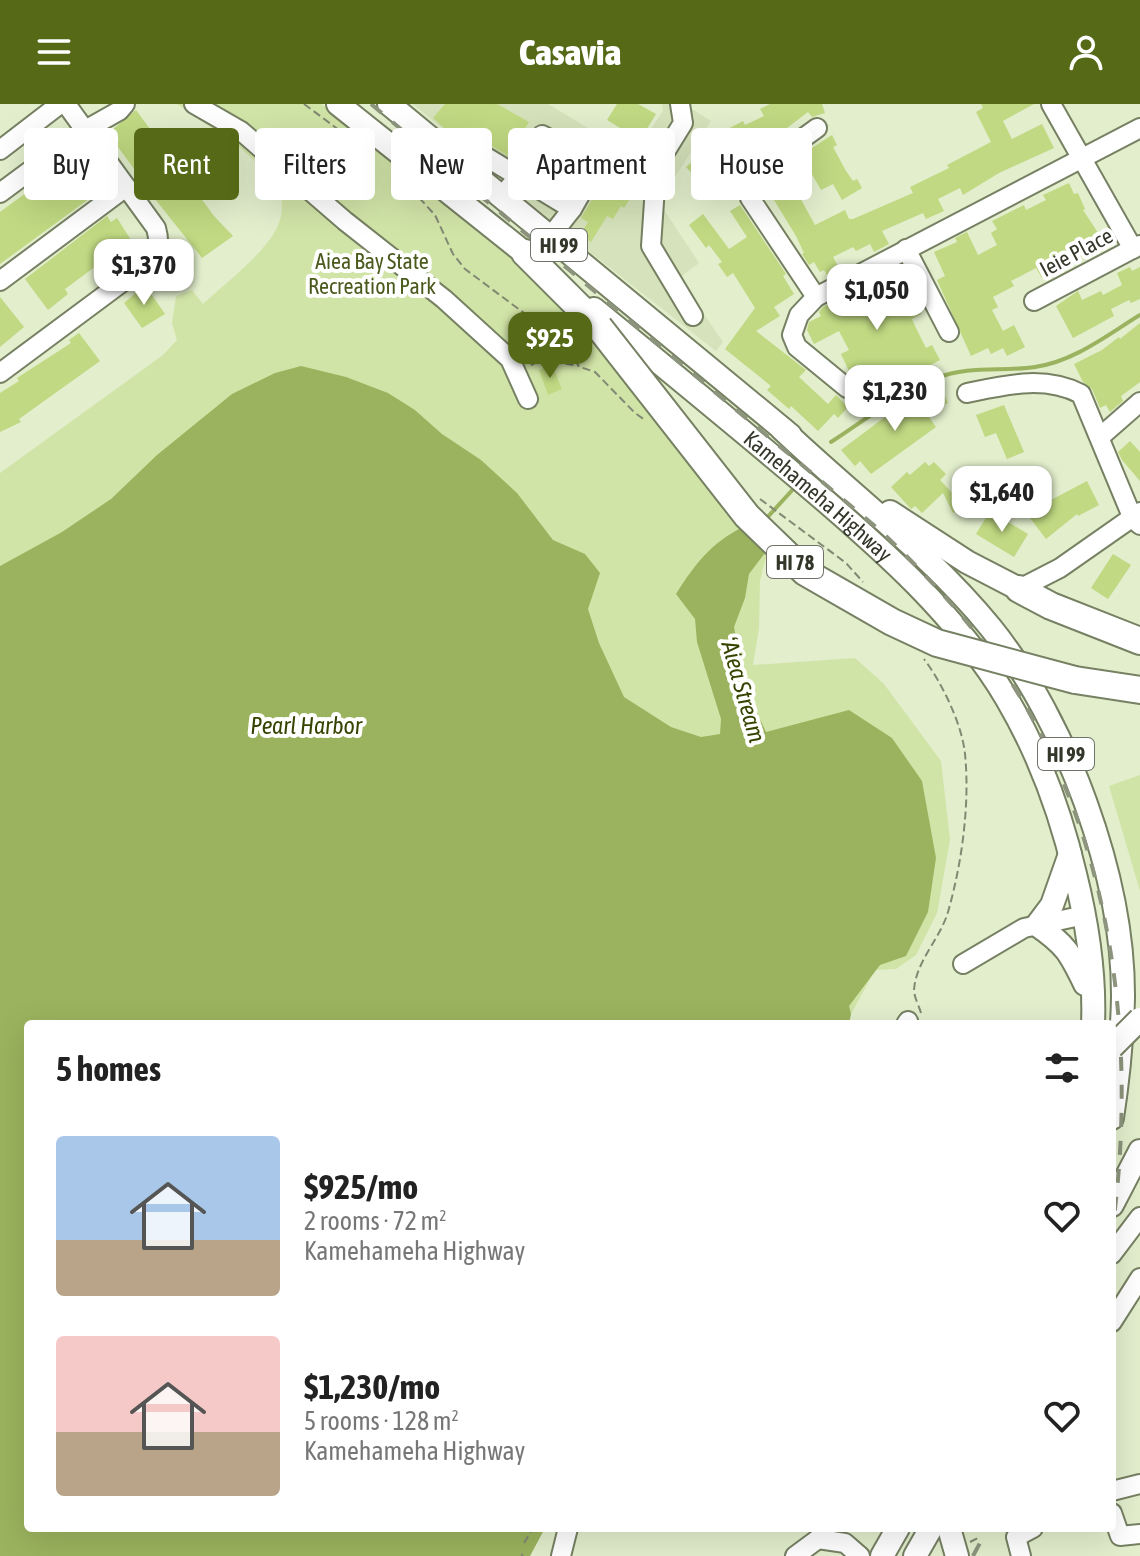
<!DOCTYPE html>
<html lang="en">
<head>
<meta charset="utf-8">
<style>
	:root { --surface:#fff; --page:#f2f2f2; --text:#222; --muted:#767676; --accent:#556916 }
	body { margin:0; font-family:"Asap Condensed",sans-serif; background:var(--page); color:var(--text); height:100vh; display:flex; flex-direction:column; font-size:30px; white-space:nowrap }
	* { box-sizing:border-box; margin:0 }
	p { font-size:26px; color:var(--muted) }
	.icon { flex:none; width:44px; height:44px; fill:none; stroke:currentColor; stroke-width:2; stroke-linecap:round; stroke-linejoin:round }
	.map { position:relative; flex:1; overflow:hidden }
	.drawer { position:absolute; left:24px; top:916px; width:1092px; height:512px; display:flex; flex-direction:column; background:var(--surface); border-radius:8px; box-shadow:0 8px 32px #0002 }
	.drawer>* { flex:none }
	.banner { position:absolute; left:24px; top:24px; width:1092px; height:72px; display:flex; gap:16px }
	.price { position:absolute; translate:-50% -68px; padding:0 18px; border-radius:16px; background:#fff; color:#222; font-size:26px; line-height:52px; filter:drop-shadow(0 2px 4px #0008) }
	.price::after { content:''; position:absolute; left:50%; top:48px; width:24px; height:18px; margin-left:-12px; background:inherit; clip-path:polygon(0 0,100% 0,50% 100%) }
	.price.active { background:var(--accent); color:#fff }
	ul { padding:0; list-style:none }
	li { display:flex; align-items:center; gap:24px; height:200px; padding:0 32px }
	li span { display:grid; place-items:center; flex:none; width:224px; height:160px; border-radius:8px; color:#555 }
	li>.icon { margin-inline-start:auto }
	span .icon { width:96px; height:96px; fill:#fffc; stroke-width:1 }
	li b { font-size:34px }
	h2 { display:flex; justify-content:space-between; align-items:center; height:96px; padding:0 32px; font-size:34px }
	.pill { padding:0 28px; border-radius:8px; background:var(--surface); box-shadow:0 8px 32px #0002; font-size:28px; line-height:72px }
	.pill.active { background:var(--accent); color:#fff }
	header { display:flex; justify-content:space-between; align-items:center; height:104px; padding:0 32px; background:var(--accent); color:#fff; font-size:36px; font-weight:800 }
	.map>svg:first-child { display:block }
	.built { fill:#d6e2bb }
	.green { fill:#d1e4a7 }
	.water { fill:#9bb35e }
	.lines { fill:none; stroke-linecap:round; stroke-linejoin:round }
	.stream { stroke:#9bb35e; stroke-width:4 }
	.building { fill:#c0d982 }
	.minor-casing { stroke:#768062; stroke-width:22 }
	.major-casing { stroke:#768062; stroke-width:26 }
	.highway-casing { stroke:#768062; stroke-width:30 }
	.path { stroke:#828973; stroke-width:2; stroke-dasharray:8 4; stroke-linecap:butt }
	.minor { stroke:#fff; stroke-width:18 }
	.major { stroke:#fff; stroke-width:22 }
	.highway { stroke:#fff; stroke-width:26 }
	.rail { stroke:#8c947d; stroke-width:4; stroke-dasharray:14 14; stroke-linecap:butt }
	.major-bridge-casing { stroke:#768062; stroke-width:26; stroke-linecap:butt }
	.highway-bridge-casing { stroke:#768062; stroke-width:30; stroke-linecap:butt }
	.major-bridge { stroke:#fff; stroke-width:22 }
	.highway-bridge { stroke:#fff; stroke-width:26 }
	.labels { text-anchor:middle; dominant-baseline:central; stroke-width:8; stroke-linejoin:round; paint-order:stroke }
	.shield { fill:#fff; stroke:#70736a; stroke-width:2 }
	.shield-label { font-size:20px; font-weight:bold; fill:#33372a }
	.street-label { font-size:22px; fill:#33372a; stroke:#fff }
	.park-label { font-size:22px; fill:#4a5a1d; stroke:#fff }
	.water-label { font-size:24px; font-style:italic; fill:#364401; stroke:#fff }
</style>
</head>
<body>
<header><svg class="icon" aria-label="menu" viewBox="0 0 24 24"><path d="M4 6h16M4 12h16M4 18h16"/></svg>Casavia<svg class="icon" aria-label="person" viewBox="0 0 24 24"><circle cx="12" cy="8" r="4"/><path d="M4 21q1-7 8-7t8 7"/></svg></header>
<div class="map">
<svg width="1140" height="1452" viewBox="0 0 1140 1452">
	<rect width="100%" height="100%" fill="#e2eecc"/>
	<polygon class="built" points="413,0 548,0 625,46 638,44 663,7 662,0 684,0 711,17 659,98 699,159 679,174 723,238 716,247 577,138"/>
	<g class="green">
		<path d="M177,0H321L424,75L551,186L767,437L714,452L721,615L727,648L625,604L524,425L442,330L415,306L235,313L0,471V369L163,251L177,236L172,219L176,192L192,186L203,200C224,180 276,142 281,112C283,102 281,91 281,81L238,42Z"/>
		<polygon points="768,445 760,477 759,524 753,561 855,554 884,580 941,657 950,736 937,809 916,851 896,865 875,866 851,910 842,914 774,647 749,612 726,494"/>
		<polygon points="1140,671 1140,787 1109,682"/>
	</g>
	<path class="water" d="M301,262L346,273L388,289L415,306L442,330L481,356L517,389L553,436L585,450L600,469L588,505L599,539L624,593L671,623L701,633L720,630L721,615L697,538L695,515L676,490C695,460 711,439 743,423L768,445L749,470L745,494L734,523L742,564L752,598L766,628L849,606L892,634L922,677L936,754L928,808L906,852L880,861L849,902L851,910L849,920H28V1424H545L530,1452H0V462L62,428L111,395L157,351L232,290L275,269Z"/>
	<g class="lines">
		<g class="stream">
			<path d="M831,338C865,316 899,289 937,274C968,261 1003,268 1035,263C1075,257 1107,231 1140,211"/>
			<polyline points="764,417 796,382"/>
		</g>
	</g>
	<g class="building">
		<polygon points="445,0 497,0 529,18 508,52 474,31 459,28 454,33 433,14"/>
		<polygon points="617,0 638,0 656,10 640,36 607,16"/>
		<polygon points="770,0 822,0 825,9 812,13 808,8 787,24 790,29 756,51 752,42 738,49 726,26 743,17 745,21 764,12 760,5"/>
		<polygon points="981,0 1034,0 1003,17 1012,35 1042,20 1054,44 999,69 963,91 960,84 938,95 944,107 926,115 923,109 882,127 889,140 874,148 870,140 856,147 853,143 833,153 839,164 827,171 824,166 820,168 814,158 809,161 802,150 804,149 796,132 763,78 783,64 792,81 795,79 801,89 798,90 815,121 845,106 849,115 853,115 913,89 910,83 949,64 947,61 991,38 976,8 983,4"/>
		<polygon points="136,6 214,112 233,132 202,154 155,95 158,92 146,75 143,77 115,39 119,36 112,26"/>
		<polygon points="832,31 837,41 833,43 846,67 853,77 857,75 862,84 842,96 833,80 821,86 801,51"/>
		<polygon points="706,46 720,60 729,52 742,66 739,72 734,76 728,68 707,86 686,63"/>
		<polygon points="75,53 85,67 88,65 96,75 90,79 97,89 0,160 0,108"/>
		<polygon points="621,71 642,82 643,85 636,96 631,93 624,104 621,102 613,115 607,112 591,138 580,131 588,118 581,114 606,72"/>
		<polygon points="1069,79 1074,90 1078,89 1085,105 1083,106 1106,141 1042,174 1036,164 1011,177 1014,182 993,193 998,203 992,206 1003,227 1014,221 1025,243 1007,252 1003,244 991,250 988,244 971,252 937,176 945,172 934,148 957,138 955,134 967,128 978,151 997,141 991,129 997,125 992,117 1024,101 1026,106 1046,96 1043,91"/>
		<polygon points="740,101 786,170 783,172 794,190 774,203 780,212 756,227 806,266 799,273 828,300 836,291 848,303 838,314 834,310 818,327 791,302 789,305 767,286 771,282 725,245 755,204 733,169 727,173 718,160 722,158 709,141 706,144 689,121 703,110 729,145 747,133 730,107"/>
		<polygon points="107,112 111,118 117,114 131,136 65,185 68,190 48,206 25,175"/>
		<polygon points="1130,163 1132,167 1140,163 1140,195 1131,199 1129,196 1111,205 1114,212 1073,234 1056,202 1078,187 1082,196 1101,187 1103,191 1122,181 1117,169"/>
		<polygon points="898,164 921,210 912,215 915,222 926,244 932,241 940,256 923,265 921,262 902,271 904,275 874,290 868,278 861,282 853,265 849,267 841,250 849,246 839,227 814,240 807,226 809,218 821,212 819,208 823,203"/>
		<polygon points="145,181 165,210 142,224 124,199"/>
		<polygon points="0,193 24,223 0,243"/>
		<polygon points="1140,219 1140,278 1121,292 1123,297 1110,308 1106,301 1100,304 1092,285 1083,278 1074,260 1102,246 1119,233 1120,235"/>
		<polygon points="79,229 100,257 19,315 21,318 0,328 0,289 19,277 17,274 71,239 69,236"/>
		<polygon points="552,261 562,285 548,291 539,266"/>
		<polygon points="941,284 948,299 926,309 936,323 871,370 860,357 855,362 841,346 897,304 900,308 924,291"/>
		<polygon points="1004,301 1024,348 1007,355 996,329 985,333 976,311"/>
		<polygon points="1130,337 1140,348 1140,377 1122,356 1118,348"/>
		<polygon points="925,358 929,362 934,358 946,370 940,376 954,391 980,379 992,402 971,412 966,403 953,409 943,389 922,409 915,402 911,405 891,383 907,368 910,371"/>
		<polygon points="1087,377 1099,401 1078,412 1077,410 1046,435 1024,406 1046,389 1051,396"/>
		<polygon points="990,407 1028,430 1014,453 976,430"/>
		<polygon points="1113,450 1131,461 1108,495 1091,484"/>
	</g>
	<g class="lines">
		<defs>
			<g id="minor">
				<polyline points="194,0 241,27 345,117 444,195 510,255 528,295"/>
				<polyline points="1051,0 1133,145"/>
				<polyline points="0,46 60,0"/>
				<polyline points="456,56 468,42 572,105"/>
				<polyline points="651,71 683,19 680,0"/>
				<polyline points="0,89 85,26 119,7 125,0"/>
				<polyline points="501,93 518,73 542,31 597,61 622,59 637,63 651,71 655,83 651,142 693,212"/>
				<polyline points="550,133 572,105 597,61"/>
				<polyline points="906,145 949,228"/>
				<polyline points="0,177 126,83"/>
				<path d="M816,193L750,94C747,83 748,77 755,69L817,24"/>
				<polyline points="1034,197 1140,141"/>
				<path d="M0,269L144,162C158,149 161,142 156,124L66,0"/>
				<polyline points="847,284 797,243 792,231 799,211 816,193 1140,24"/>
				<path d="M967,289C1006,281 1044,271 1081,290L1133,415L1140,421"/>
				<polyline points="1100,333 1140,298"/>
				<polyline points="1019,485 1060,464 1140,408"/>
				<polyline points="963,860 1024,824 1085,811"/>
				<polyline points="906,920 908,917"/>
				<polyline points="1112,1150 1140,1113"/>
				<polyline points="1112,1218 1140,1174"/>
				<polyline points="1112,1387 1140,1380"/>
				<polyline points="1112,1409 1120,1432 1140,1430"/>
				<polyline points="818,1435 845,1439 860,1452"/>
				<polyline points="561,1452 568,1424"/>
				<polyline points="795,1452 818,1435 826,1426"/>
				<polyline points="1021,1452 1016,1433 1033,1424"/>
			</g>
			<g id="major">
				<polyline points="338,0 536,158"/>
				<polyline points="389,0 790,331"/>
				<path id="s1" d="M594,205C666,264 738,323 809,383C883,446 957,511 1007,595C1038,648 1061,710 1075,770C1087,818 1095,870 1093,920"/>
				<path d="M781,324C850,390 930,449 991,524C1066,617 1124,773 1123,894C1122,934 1118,975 1112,1014"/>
				<polyline points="890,408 967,458 1019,485"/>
				<path d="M1070,750L1052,801L1037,821C1066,841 1070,849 1085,880"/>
				<polyline points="1112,1101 1140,1047"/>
				<polyline points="949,1424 957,1452"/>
				<polyline points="882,1452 898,1424"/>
				<polyline points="915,1452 931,1424"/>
			</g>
			<g id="highway">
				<polyline points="525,149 599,223"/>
				<polyline points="1019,485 1051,502 1140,537"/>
				<polyline points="1075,576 1140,586"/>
			</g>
		</defs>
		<use href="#minor" class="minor-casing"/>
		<use href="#major" class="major-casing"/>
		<use href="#highway" class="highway-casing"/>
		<g class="path">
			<polyline points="304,0 370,49"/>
			<polyline points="403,76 435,111 453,150 465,165 540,221 580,263 595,268 635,309 645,316"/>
			<polyline points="531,261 542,256 579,262"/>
			<polyline points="760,395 846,459 863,478"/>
			<path d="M921,909C919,902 914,893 914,886C916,857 940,835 948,808C962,759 970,700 965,650C962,620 942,579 924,555"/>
			<polyline points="479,1424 483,1426"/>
			<polyline points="970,1438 980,1433"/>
			<polyline points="524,1439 533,1424"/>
			<polyline points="521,1450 523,1452"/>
		</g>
		<use href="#minor" class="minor"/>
		<use href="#major" class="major"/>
		<use href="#highway" class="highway"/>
		<g class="rail">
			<path d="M371,0L882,428C920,465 956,502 988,545C1110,709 1140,929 1112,1128"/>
			<polyline points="973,1452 988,1424"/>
		</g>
		<defs>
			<polyline id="major-bridge" points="1112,943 1140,915"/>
			<polyline id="highway-bridge" points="599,223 747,412 805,468 892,518 937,539 1075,576"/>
		</defs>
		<use href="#major-bridge" class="major-bridge-casing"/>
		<use href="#highway-bridge" class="highway-bridge-casing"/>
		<use href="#major-bridge" class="major-bridge"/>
		<use href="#highway-bridge" class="highway-bridge"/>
	</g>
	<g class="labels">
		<g class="shield">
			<rect x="531" y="125" width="56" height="32" rx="6"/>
			<rect x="767" y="442" width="56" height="32" rx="6"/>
			<rect x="1038" y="634" width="56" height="32" rx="6"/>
		</g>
		<g class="shield-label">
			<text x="559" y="141">HI 99</text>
			<text x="795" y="458">HI 78</text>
			<text x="1066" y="650">HI 99</text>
		</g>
		<g class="street-label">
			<text transform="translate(1076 148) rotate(-28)">Ieie Place</text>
			<text stroke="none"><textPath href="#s1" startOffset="292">Kamehameha Highway</textPath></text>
		</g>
		<g class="park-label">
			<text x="372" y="157">Aiea Bay State<tspan x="372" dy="25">Recreation Park</tspan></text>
		</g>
		<g class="water-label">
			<text transform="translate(743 585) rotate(74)">ʻAiea Stream</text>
			<text x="306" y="621">Pearl Harbor</text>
		</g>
	</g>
</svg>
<b class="price" style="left:144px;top:203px">$1,370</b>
<b class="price" style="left:877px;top:228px">$1,050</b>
<b class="price active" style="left:550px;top:276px">$925</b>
<b class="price" style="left:895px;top:329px">$1,230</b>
<b class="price" style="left:1002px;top:430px">$1,640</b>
<div class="banner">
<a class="pill">Buy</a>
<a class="pill active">Rent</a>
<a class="pill">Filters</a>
<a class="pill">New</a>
<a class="pill">Apartment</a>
<a class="pill">House</a>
</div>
<section class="drawer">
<h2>5 homes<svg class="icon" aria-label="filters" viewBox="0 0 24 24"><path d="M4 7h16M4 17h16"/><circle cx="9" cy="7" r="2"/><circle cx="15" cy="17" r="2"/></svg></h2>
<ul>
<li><span style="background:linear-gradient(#a9c7e8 65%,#b9a48a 0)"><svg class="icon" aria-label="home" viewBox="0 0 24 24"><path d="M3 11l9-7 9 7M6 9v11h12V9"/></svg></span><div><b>$925/mo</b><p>2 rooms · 72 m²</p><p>Kamehameha Highway</p></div><svg class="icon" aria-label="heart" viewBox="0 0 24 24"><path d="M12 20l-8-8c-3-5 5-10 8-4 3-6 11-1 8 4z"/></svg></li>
<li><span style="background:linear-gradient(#f6c9c9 60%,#b9a48a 0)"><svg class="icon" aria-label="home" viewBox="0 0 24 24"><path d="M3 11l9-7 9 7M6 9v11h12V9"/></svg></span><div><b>$1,230/mo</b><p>5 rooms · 128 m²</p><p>Kamehameha Highway</p></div><svg class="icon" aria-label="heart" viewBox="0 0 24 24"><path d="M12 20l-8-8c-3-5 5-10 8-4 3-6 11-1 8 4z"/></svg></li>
</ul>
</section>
</div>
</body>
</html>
